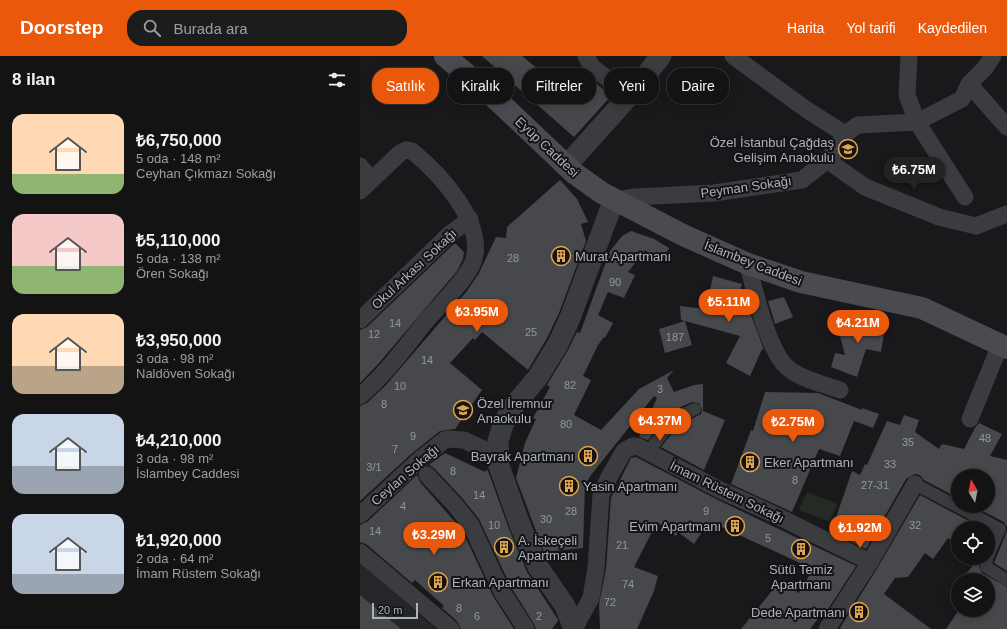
<!DOCTYPE html>
<html lang="tr">
<head>
<meta charset="utf-8">
<style>
	:root { --surface:#131314; --page:#1c1c1d; --text:#f1f3f6; --muted:#9d9ea0; --line:#323234; --accent:#ea580c }
	body { margin:0; font-family:Helvetica,sans-serif; background:var(--page); color:var(--text); height:100vh; display:flex; flex-direction:column; font-size:15px; white-space:nowrap }
	* { box-sizing:border-box; margin:0 }
	p { font-size:13px; color:var(--muted) }
	.icon { flex:none; width:22px; height:22px; fill:none; stroke:currentColor; stroke-width:2; stroke-linecap:round; stroke-linejoin:round }
	.map { position:relative; flex:1; overflow:hidden }
	.side { display:flex; flex-direction:column; background:var(--surface); width:360px }
	.side>* { flex:none }
	.top-card { position:absolute; left:12px; top:12px; width:380px; height:36px; display:flex; gap:8px }
	.needle { width:26px; rotate:350deg }
	.controls { position:absolute; left:591px; top:413px; display:grid; gap:8px }
	.controls a { display:grid; place-items:center; width:44px; height:44px; border-radius:50%; background:var(--surface); box-shadow:0 2px 10px #0003,0 0 0 1px var(--line); font-size:20px }
	.scale { position:absolute; left:12px; bottom:10px; width:46px; box-sizing:border-box; padding-left:4px; border:2px solid #adb2ba; border-top:0; font-size:11px; line-height:14px; white-space:nowrap; color:#adb2ba; -webkit-text-stroke:3px #141416; paint-order:stroke }
	.price { position:absolute; translate:-50% -34px; padding:0 9px; border-radius:14px; background:var(--accent); color:#fff; font-size:13px; line-height:26px; filter:drop-shadow(0 1px 2px #0008) }
	.price::after { content:''; position:absolute; left:50%; top:24px; width:12px; height:9px; margin-left:-6px; background:inherit; clip-path:polygon(0 0,100% 0,50% 100%) }
	.price.on { background:#222; color:#fff }
	ul { padding:0; list-style:none }
	li { display:flex; align-items:center; gap:12px; height:100px; padding:0 12px }
	li span { display:grid; place-items:center; flex:none; width:112px; height:80px; border-radius:12px; color:#555 }
	li>.icon { margin-inline-start:auto }
	span .icon { width:48px; height:48px; fill:#fffc; stroke-width:1 }
	li b { font-size:17px }
	h2 { display:flex; justify-content:space-between; align-items:center; height:48px; padding:0 12px; font-size:17px }
	.chip { padding:0 14px; border-radius:16px; background:var(--surface); box-shadow:0 2px 10px #0003,0 0 0 1px var(--line); font-size:14px; line-height:36px }
	.chip.on { background:var(--accent); color:#fff }
	header { display:flex; align-items:center; gap:24px; box-sizing:border-box; height:56px; padding:0 20px; background:var(--accent); color:#fff }
	header strong { font-size:19px }
	nav { display:flex; gap:22px; margin-inline-start:auto; font-size:14px }
	.search { width:280px; height:36px; background:var(--page); display:flex; align-items:center; gap:10px; box-sizing:border-box; padding:0 14px; border-radius:16px; color:var(--muted); font-size:15px }
	main { display:flex; flex:1; min-height:0 }
	.map>svg:first-child { display:block }
	.built { fill:#252628 }
	.green { fill:#242b24 }
	.building { fill:#46484b }
	.lines { fill:none; stroke-linecap:round; stroke-linejoin:round }
	.pedestrian { stroke:#3b3c40; stroke-width:12 }
	.minor { stroke:#3b3c40; stroke-width:17 }
	.tertiary { stroke:#3b3c40; stroke-width:21 }
	.secondary { stroke:#494b50; stroke-width:22 }
	.labels { text-anchor:middle; dominant-baseline:central; stroke-width:4; stroke-linejoin:round; paint-order:stroke }
	.number-label { font-size:11px; fill:#93989e }
	.poi-label { font-size:13px; fill:#adb2ba; stroke:#141416; text-anchor:start }
	.street-label { font-size:13px; fill:#adb2ba; stroke:#141416 }
</style>
</head>
<body>
<header>
<strong>Doorstep</strong>
<div class="search"><svg class="icon" aria-label="search" viewBox="0 0 24 24"><circle cx="10" cy="10" r="6"/><path d="M15 15l6 6"/></svg>Burada ara</div>
<nav><a>Harita</a><a>Yol tarifi</a><a>Kaydedilen</a></nav>
</header>
<main>
<section class="side">
<h2>8 ilan<svg class="icon" aria-label="filters" viewBox="0 0 24 24"><path d="M4 7h16M4 17h16"/><circle cx="9" cy="7" r="2"/><circle cx="15" cy="17" r="2"/></svg></h2>
<ul>
<li><span style="background:linear-gradient(#ffd9b3 75%,#8fb573 0)"><svg class="icon" aria-label="home" viewBox="0 0 24 24"><path d="M3 11l9-7 9 7M6 9v11h12V9"/></svg></span><div><b>₺6,750,000</b><p>5 oda · 148 m²</p><p>Ceyhan Çıkmazı Sokağı</p></div></li>
<li><span style="background:linear-gradient(#f6c9c9 65%,#8fb573 0)"><svg class="icon" aria-label="home" viewBox="0 0 24 24"><path d="M3 11l9-7 9 7M6 9v11h12V9"/></svg></span><div><b>₺5,110,000</b><p>5 oda · 138 m²</p><p>Ören Sokağı</p></div></li>
<li><span style="background:linear-gradient(#ffd9b3 65%,#b9a48a 0)"><svg class="icon" aria-label="home" viewBox="0 0 24 24"><path d="M3 11l9-7 9 7M6 9v11h12V9"/></svg></span><div><b>₺3,950,000</b><p>3 oda · 98 m²</p><p>Naldöven Sokağı</p></div></li>
<li><span style="background:linear-gradient(#c9d6e8 65%,#9aa5b1 0)"><svg class="icon" aria-label="home" viewBox="0 0 24 24"><path d="M3 11l9-7 9 7M6 9v11h12V9"/></svg></span><div><b>₺4,210,000</b><p>3 oda · 98 m²</p><p>İslambey Caddesi</p></div></li>
<li><span style="background:linear-gradient(#c9d6e8 75%,#9aa5b1 0)"><svg class="icon" aria-label="home" viewBox="0 0 24 24"><path d="M3 11l9-7 9 7M6 9v11h12V9"/></svg></span><div><b>₺1,920,000</b><p>2 oda · 64 m²</p><p>İmam Rüstem Sokağı</p></div></li>
</ul>
</section>
<div class="map">
<svg width="647" height="573" viewBox="0 0 647 573">
	<rect width="100%" height="100%" fill="#19191b"/>
	<polygon class="built" points="0,506 71,569 77,573 0,573"/>
	<polygon class="green" points="447,436 477,448 470,466 439,454"/>
	<g class="building">
		<polygon points="122,0 162,0 205,35 226,19 251,40 214,81"/>
		<polygon points="200,124 217,143 228,166 221,168 226,185 199,257 187,282 168,314 122,276 115,284 113,282 90,307 122,334 95,373 80,375 50,399 0,445 0,350 7,347 26,329 107,235 119,217 136,181 146,182 147,171"/>
		<polygon points="271,175 294,183 309,192 301,206 285,194 268,216 275,219 264,242 248,236 238,259 253,267 245,282 244,281 238,289 223,320 231,324 214,359 241,374 279,333 314,314 307,322 314,336 334,329 343,328 343,355 365,364 344,414 301,391 319,369 341,358 342,353 339,347 332,346 310,356 288,384 279,381 297,342 294,340 231,419 225,429 223,492 184,496 156,422 165,387 176,363 173,362 190,331 187,329 208,294 217,276 220,277 250,195 262,180"/>
		<polygon points="95,187 104,196 103,203 97,215 19,307 0,327 0,274 7,271"/>
		<polygon points="353,220 382,228 375,255 388,251 404,294 402,293 390,320 366,307 380,280 321,264 320,250 346,253"/>
		<polygon points="424,241 433,261 415,268 408,245"/>
		<polygon points="502,262 526,265 521,296 506,293 497,321 471,311 475,297 485,299 480,280 482,266 501,268"/>
		<polygon points="325,265 332,289 305,297 299,273"/>
		<polygon points="405,336 458,337 502,354 502,352 519,358 513,372 494,365 480,400 459,393 432,456 371,428 391,374 393,375"/>
		<polygon points="544,359 559,364 555,376 579,393 582,388 604,393 615,372 619,367 642,378 630,400 647,404 647,471 644,466 613,450 628,450 628,420 598,420 598,442 564,424 560,419 555,418 546,423 506,493 471,476 492,415 500,419 505,408 507,409 527,365 540,369"/>
		<polygon points="85,397 125,416 126,414 128,415 149,473 167,516 197,562 198,565 192,573 176,573 174,568 151,531 119,463 103,443 74,412 69,409"/>
		<polygon points="276,401 356,443 496,510 463,561 461,559 450,573 381,573 420,525 439,537 453,513 351,466 344,477 342,476 334,488 318,476 316,480 297,466 274,511 298,520 294,535 277,573 240,573 239,548 246,513 251,442 271,402"/>
		<polygon points="57,419 60,426 102,474 133,540 154,573 101,573 97,565 82,552 84,550 55,524 52,527 6,488 0,486 0,469 7,466"/>
		<polygon points="560,439 622,472 598,472 598,487 588,482 573,503 565,497 548,521 535,522 524,538 571,573 482,573 480,572 518,511"/>
		<polygon points="647,475 647,515 634,507"/>
		<polygon points="619,502 619,511 622,517 647,531 647,573 586,573 599,554 628,554 628,524 601,524"/>
		<polygon points="0,539 41,573 0,573"/>
	</g>
	<g class="lines">
		<g class="pedestrian">
			<polyline points="288,396 314,363 335,353"/>
			<polyline points="555,428 640,473 628,500"/>
			<polyline points="627,502 626,511 647,524"/>
		</g>
		<g class="minor">
			<polyline points="226,0 232,11 270,39"/>
			<polyline points="373,0 447,54 485,78"/>
			<polyline points="549,0 547,39 557,66 605,141"/>
			<polyline points="609,28 647,71"/>
			<polyline points="467,104 505,131 579,161 616,170 647,158"/>
			<polyline points="0,110 12,124"/>
			<path d="M0,135L40,97L46,94L52,95C79,117 127,168 113,206C107,223 79,250 66,265C45,291 26,318 0,340"/>
			<polyline points="256,144 275,141 354,137 442,124 467,104 476,94 485,78 498,69 557,66 602,43 609,28 625,12 633,0"/>
			<path d="M388,208C394,234 408,297 429,313C443,324 464,328 480,334"/>
			<polyline points="0,264 91,177 110,163"/>
			<polyline points="610,363 640,289"/>
			<polyline points="67,419 96,450 111,469 142,536 166,573"/>
			<polyline points="0,459 57,406 86,383 104,384 138,400"/>
			<polyline points="0,496 91,573"/>
			<polyline points="215,571 231,542 236,512 241,439 249,421 264,395 273,390 279,391 360,434 413,458 510,506"/>
			<polyline points="467,573 510,506 555,428"/>
		</g>
		<g class="tertiary">
			<polyline points="207,109 270,39 301,0"/>
			<polyline points="214,573 205,550 178,511 160,469 139,410 138,385 144,366 153,351 178,321 198,288 210,262 250,154 256,144"/>
		</g>
		<polyline class="secondary" points="85,0 137,44 214,117 242,137 323,179 388,208 441,226 562,252 647,292"/>
	</g>
	<defs>
		<symbol id="school-ring" viewBox="-11 -11 22 22"><circle r="9.5" fill="#141416" stroke="#e2a44b" stroke-width="1.5"/><path d="M0-5L7-2L0 1L-7-2ZM-4 1L0 2.5L4 1V4Q0 6-4 4Z" fill="#e2a44b"/></symbol>
		<symbol id="building-ring" viewBox="-11 -11 22 22"><circle r="9.5" fill="#141416" stroke="#e2a44b" stroke-width="1.5"/><path d="M-4-6H4V6H1V3H-1V6H-4ZM-2.5-4.3h1.7v1.8h-1.7ZM.8-4.3h1.7v1.8H.8ZM-2.5-1h1.7V.8h-1.7ZM.8-1h1.7V.8H.8Z" fill="#e2a44b"/></symbol>
	</defs>
	<g fill-rule="evenodd">
		<use href="#school-ring" x="477" y="82" width="22" height="22"/>
		<use href="#building-ring" x="190" y="189" width="22" height="22"/>
		<use href="#school-ring" x="92" y="343" width="22" height="22"/>
		<use href="#building-ring" x="217" y="389" width="22" height="22"/>
		<use href="#building-ring" x="379" y="395" width="22" height="22"/>
		<use href="#building-ring" x="198" y="419" width="22" height="22"/>
		<use href="#building-ring" x="364" y="459" width="22" height="22"/>
		<use href="#building-ring" x="133" y="480" width="22" height="22"/>
		<use href="#building-ring" x="430" y="482" width="22" height="22"/>
		<use href="#building-ring" x="67" y="515" width="22" height="22"/>
		<use href="#building-ring" x="488" y="545" width="22" height="22"/>
	</g>
	<g class="labels">
		<g class="number-label">
			<text x="153" y="202">28</text>
			<text x="255" y="226">90</text>
			<text x="35" y="267">14</text>
			<text x="171" y="276">25</text>
			<text x="14" y="278">12</text>
			<text x="315" y="281">187</text>
			<text x="67" y="304">14</text>
			<text x="210" y="329">82</text>
			<text x="40" y="330">10</text>
			<text x="300" y="333">3</text>
			<text x="24" y="348">8</text>
			<text x="206" y="368">80</text>
			<text x="53" y="380">9</text>
			<text x="625" y="382">48</text>
			<text x="548" y="386">35</text>
			<text x="35" y="393">7</text>
			<text x="530" y="408">33</text>
			<text x="14" y="411">3/1</text>
			<text x="93" y="415">8</text>
			<text x="435" y="424">8</text>
			<text x="515" y="429">27-31</text>
			<text x="119" y="439">14</text>
			<text x="43" y="450">4</text>
			<text x="211" y="455">28</text>
			<text x="346" y="455">9</text>
			<text x="186" y="463">30</text>
			<text x="134" y="469">10</text>
			<text x="555" y="469">32</text>
			<text x="15" y="475">14</text>
			<text x="408" y="482">5</text>
			<text x="262" y="489">21</text>
			<text x="268" y="528">74</text>
			<text x="250" y="546">72</text>
			<text x="99" y="552">8</text>
			<text x="117" y="560">6</text>
			<text x="179" y="560">2</text>
		</g>
		<g class="poi-label">
			<text x="474" y="86" text-anchor="end">Özel İstanbul Çağdaş<tspan x="474" dy="15">Gelişim Anaokulu</tspan></text>
			<text x="215" y="200">Murat Apartmanı</text>
			<text x="117" y="347">Özel İremnur<tspan x="117" dy="15">Anaokulu</tspan></text>
			<text x="214" y="400" text-anchor="end">Bayrak Apartmanı</text>
			<text x="404" y="406">Eker Apartmanı</text>
			<text x="223" y="430">Yasin Apartmanı</text>
			<text x="361" y="470" text-anchor="end">Evim Apartmanı</text>
			<text x="158" y="484">A. İskeçeli<tspan x="158" dy="15">Apartmanı</tspan></text>
			<text x="441" y="513" text-anchor="middle">Sütü Temiz<tspan x="441" dy="15">Apartmanı</tspan></text>
			<text x="92" y="526">Erkan Apartmanı</text>
			<text x="485" y="556" text-anchor="end">Dede Apartmanı</text>
		</g>
		<g class="street-label">
			<text transform="translate(187 91) rotate(43)">Eyüp Caddesi</text>
			<text transform="translate(386 131) rotate(-8)">Peyman Sokağı</text>
			<text transform="translate(393 207) rotate(21)">İslambey Caddesi</text>
			<text transform="translate(54 213) rotate(-43)">Okul Arkası Sokağı</text>
			<text transform="translate(45 419) rotate(-41)">Ceylan Sokağı</text>
			<text transform="translate(367 436) rotate(26)">İmam Rüstem Sokağı</text>
		</g>
	</g>
</svg>
<div class="controls">
<a><svg class="needle" viewBox="-14 -14 28 28"><path d="M0-13l5 13h-10z" fill="#e53935"/><path d="M0 13l5-13h-10z" fill="#9d9ea0"/></svg></a>
<a><svg class="icon" aria-label="locate" viewBox="0 0 24 24"><circle cx="12" cy="12" r="6"/><path d="M12 2v4M12 18v4M2 12h4M18 12h4"/></svg></a>
<a><svg class="icon" aria-label="layers" viewBox="0 0 24 24"><path d="M12 4l9 5-9 5-9-5zM3 14l9 5 9-5"/></svg></a>
</div>
<div class="scale">20 m</div>
<b class="price on" style="left:554px;top:135px">₺6.75M</b>
<b class="price" style="left:369px;top:267px">₺5.11M</b>
<b class="price" style="left:117px;top:277px">₺3.95M</b>
<b class="price" style="left:498px;top:288px">₺4.21M</b>
<b class="price" style="left:300px;top:386px">₺4.37M</b>
<b class="price" style="left:433px;top:387px">₺2.75M</b>
<b class="price" style="left:500px;top:493px">₺1.92M</b>
<b class="price" style="left:74px;top:500px">₺3.29M</b>
<div class="top-card">
<a class="chip on">Satılık</a>
<a class="chip">Kiralık</a>
<a class="chip">Filtreler</a>
<a class="chip">Yeni</a>
<a class="chip">Daire</a>
</div>
</div>
</main>
</body>
</html>
